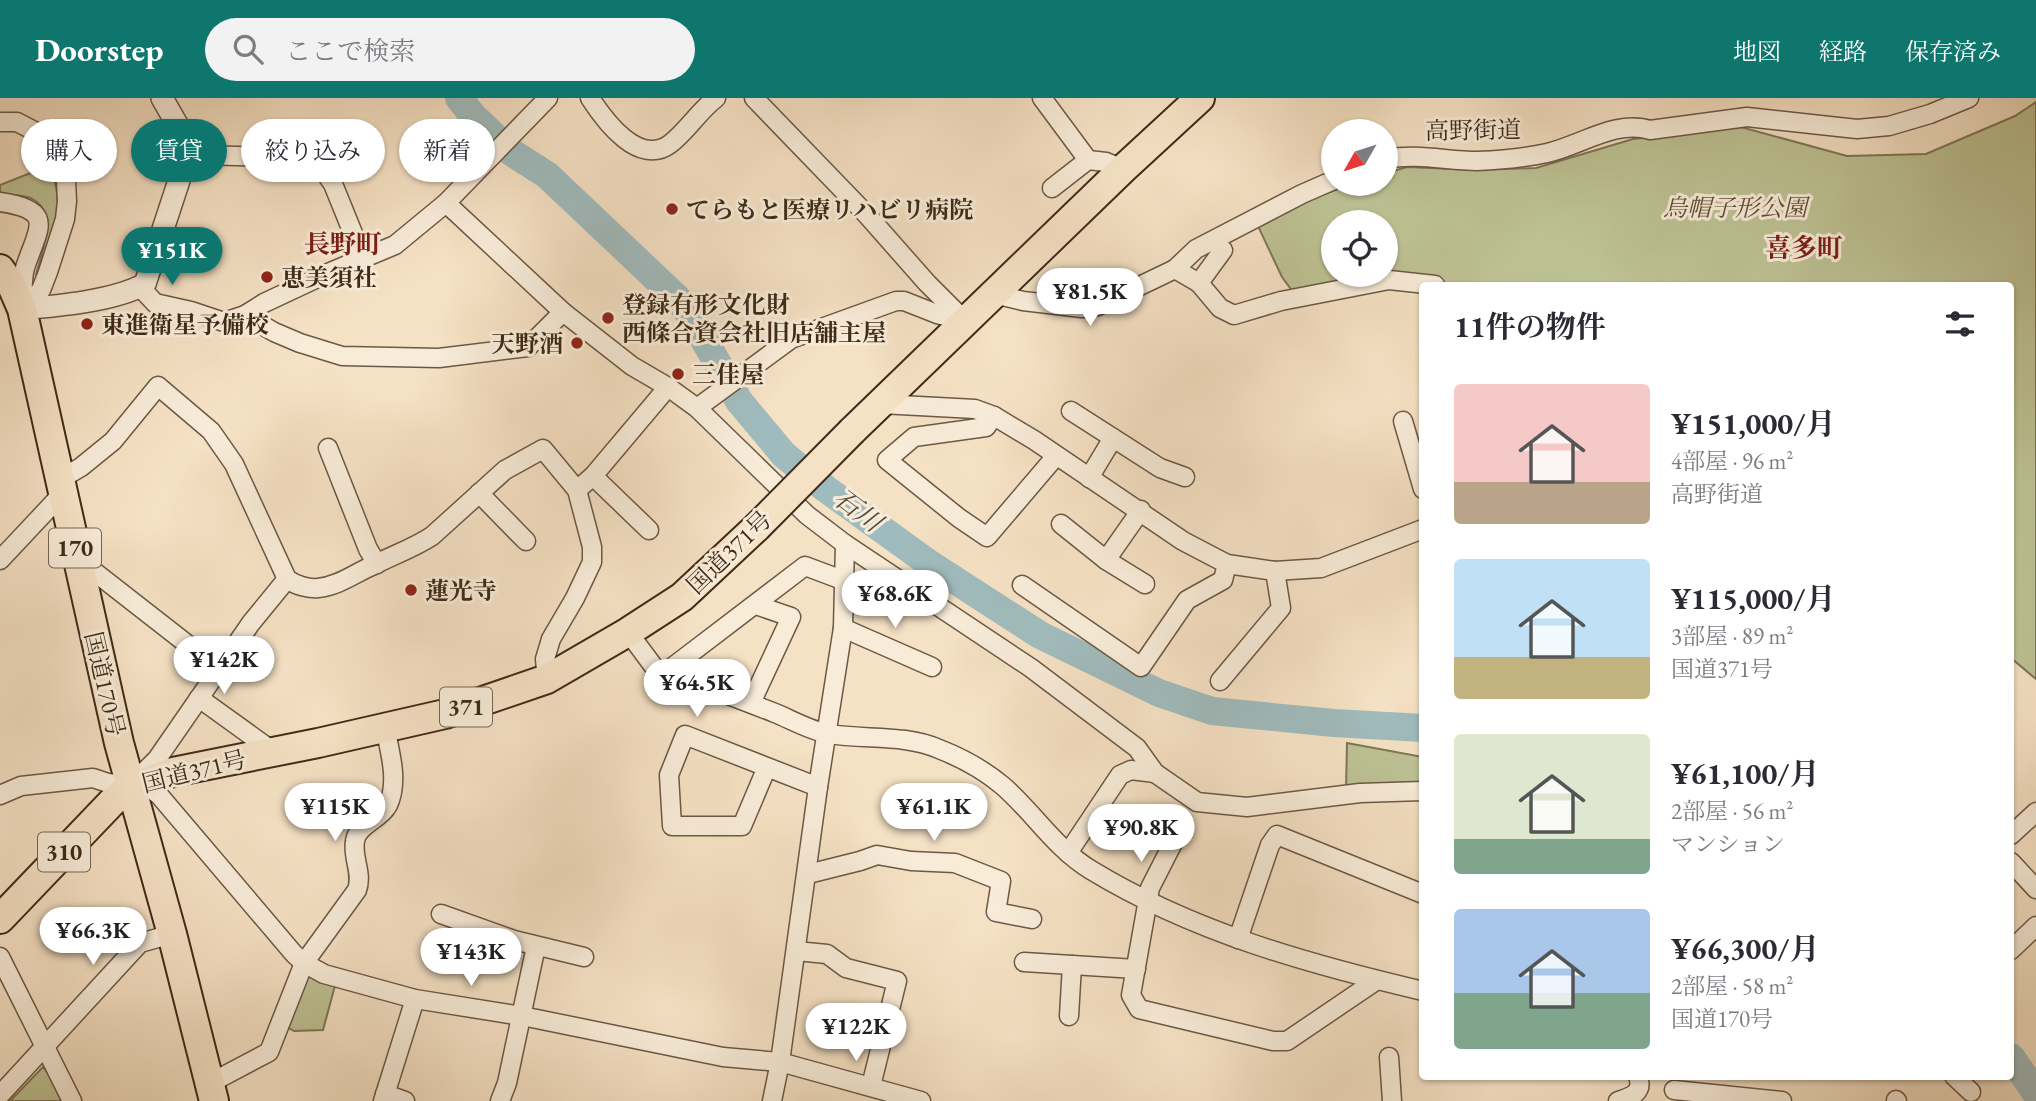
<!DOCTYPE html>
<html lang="ja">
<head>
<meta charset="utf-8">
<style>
	:root { --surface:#fff; --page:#f2f2f3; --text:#2b2b33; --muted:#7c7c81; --accent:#0f766e }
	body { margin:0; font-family:"EB Garamond","Noto Serif JP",serif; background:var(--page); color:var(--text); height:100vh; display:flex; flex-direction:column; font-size:26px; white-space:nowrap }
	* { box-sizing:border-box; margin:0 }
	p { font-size:23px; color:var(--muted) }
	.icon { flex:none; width:38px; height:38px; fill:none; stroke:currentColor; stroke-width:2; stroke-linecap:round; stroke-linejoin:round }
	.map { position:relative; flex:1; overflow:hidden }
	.side { position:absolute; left:1419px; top:184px; width:595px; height:798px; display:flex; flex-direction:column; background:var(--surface); border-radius:7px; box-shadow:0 2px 5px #0004 }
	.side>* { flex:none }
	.top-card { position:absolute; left:21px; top:21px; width:665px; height:63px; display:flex; gap:14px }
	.needle { width:46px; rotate:231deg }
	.tools { position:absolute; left:1321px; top:21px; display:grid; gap:14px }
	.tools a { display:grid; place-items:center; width:77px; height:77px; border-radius:50%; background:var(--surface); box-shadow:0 2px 5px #0004; font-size:35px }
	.price { position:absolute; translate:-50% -60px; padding:0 16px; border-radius:24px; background:#fff; color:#222; font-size:23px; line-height:46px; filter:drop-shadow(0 2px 4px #0008) }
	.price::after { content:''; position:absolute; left:50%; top:42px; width:21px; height:16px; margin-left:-10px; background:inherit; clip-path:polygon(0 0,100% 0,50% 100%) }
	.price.selected { background:var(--accent); color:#fff }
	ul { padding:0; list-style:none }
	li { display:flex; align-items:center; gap:21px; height:175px; padding:0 35px }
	li span { display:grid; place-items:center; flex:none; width:196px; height:140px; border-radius:7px; color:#555 }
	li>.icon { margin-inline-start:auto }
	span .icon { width:84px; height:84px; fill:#fffc; stroke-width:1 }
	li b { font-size:30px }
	h2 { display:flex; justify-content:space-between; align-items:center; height:84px; padding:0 35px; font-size:30px }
	.tag { padding:0 24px; border-radius:32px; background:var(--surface); box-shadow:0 2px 5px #0004; font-size:24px; line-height:63px }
	.tag.selected { background:var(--accent); color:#fff }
	header { display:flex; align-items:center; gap:42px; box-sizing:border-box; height:98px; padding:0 35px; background:var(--accent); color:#fff }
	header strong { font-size:33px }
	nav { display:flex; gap:38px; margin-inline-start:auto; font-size:24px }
	.search { width:490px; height:63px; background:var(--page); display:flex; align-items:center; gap:18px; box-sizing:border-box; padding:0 24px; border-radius:38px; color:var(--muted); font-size:26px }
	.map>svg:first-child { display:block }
	.green { fill:#bdc294; stroke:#7e7656; stroke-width:2; fill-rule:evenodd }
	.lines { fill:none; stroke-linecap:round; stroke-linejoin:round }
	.river { stroke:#a0bbbd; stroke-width:28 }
	.minor-casing { stroke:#6c5844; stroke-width:21 }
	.tertiary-casing { stroke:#6c5844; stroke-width:24 }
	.trunk-casing { stroke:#3f2a19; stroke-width:32 }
	.minor { stroke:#f8ecd9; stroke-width:18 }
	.tertiary { stroke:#f8ecd9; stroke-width:21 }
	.trunk { stroke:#f5e1c4; stroke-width:28 }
	.trunk-bridge-casing { stroke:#3f2a19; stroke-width:32; stroke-linecap:butt }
	.trunk-bridge { stroke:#f5e1c4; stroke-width:28 }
	.poi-dot { fill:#8f2418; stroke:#f8ecd9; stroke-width:2.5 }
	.labels { text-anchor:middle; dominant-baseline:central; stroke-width:6; stroke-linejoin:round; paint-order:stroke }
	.shield { fill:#f8ecd9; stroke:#766453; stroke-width:2 }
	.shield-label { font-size:23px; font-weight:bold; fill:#3f2a19 }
	.street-label { font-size:24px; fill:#3f2a19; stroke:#f8ecd9 }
	.park-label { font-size:24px; font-style:italic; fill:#5e5038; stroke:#f8ecd9 }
	.poi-label { font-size:24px; font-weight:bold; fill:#3f2a19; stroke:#f8ecd9; text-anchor:start }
	.neighbourhood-label { font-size:26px; font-weight:bold; fill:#7a1f14; stroke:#f8ecd9 }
	.water-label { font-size:26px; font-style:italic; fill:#574e42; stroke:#f8ecd9 }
</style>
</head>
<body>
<header>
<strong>Doorstep</strong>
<div class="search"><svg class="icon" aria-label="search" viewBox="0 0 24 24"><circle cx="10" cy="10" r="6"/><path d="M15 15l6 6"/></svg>ここで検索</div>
<nav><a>地図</a><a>経路</a><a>保存済み</a></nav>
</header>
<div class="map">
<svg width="2036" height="1003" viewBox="0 0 2036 1003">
	<rect width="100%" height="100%" fill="#f5e1c4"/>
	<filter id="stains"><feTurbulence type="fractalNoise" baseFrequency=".00286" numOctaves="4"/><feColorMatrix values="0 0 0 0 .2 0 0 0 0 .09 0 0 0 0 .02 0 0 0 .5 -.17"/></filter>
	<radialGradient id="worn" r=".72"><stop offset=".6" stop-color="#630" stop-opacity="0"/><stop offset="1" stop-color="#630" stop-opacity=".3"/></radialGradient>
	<g class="green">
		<path d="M2036,4V581L2011,560V187H1423L1383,182L1293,194L1282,179L1257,126L1297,106L1352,86H1386V75L1407,69L1476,72L1536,70L1633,41L1741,29L1847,58L1926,56L2015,18ZM1334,124H1386V177H1334Z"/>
		<path d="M48,68C70,107 50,139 36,177C41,156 58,116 34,102C25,96 10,98 0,97V87Z"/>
		<polygon points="1347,645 1423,659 1423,688 1346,691"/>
		<polygon points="309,876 336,884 323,932 294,933 287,929"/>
		<polygon points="43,969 49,976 62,1003 10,1003"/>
	</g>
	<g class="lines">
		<g class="river">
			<polyline points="459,0 473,18 511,54 547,77 677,200 690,217 739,303 784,357 826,391 930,466 1040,537 1159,595 1212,613 1334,625 1423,630"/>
			<polyline points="2011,959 2036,995"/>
		</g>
		<defs>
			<g id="minor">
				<path d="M590,0C605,23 639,69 670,46C687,33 699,13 716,0"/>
				<polyline points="754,0 867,117 927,185 965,223"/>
				<polyline points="1042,0 1088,62 1106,64 1123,71"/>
				<polyline points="0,24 17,24 42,37 52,48 66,82 67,103 65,121 48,174 41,192 22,211"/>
				<polyline points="161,42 181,76"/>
				<polyline points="190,49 198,57 271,59 304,45 333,86 363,160"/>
				<path d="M1386,61C1417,55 1447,63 1477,63C1501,62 1524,60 1547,55C1579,48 1617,21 1650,32L1747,19L1857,31L1889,28L1930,16L1969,0"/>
				<polyline points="1052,90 1088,62"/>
				<path d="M0,104C58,113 37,131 25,170C22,181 23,193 22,204"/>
				<polyline points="446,105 563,214 632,268 668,289 697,310 807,417 845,446 1031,570 1137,650 1155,675 1197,704 1247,709 1360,695 1423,693"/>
				<polyline points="1175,171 1199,185 1220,210 1234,217 1281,203 1389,182 1435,187"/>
				<polyline points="1199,185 1223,152"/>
				<polyline points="140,189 155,205 191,213 224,224 245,217 264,205 328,175 395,147 446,105 548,0"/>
				<polyline points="994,196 1023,203 1082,210 1098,208 1175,171 1196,151 1302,96 1334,82"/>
				<polyline points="245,217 274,234 300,245 342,258 439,260 528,249 563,214"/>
				<polyline points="881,306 975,311 994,318 1034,342 1183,443 1227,466 1275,473 1321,470 1423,431"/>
				<polyline points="697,310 791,241 896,203 904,203 937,216 965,223"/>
				<polyline points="1071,313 1160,370 1185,379"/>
				<polyline points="994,318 986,329 914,339 887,362 959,420 987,439 1056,358"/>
				<polyline points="1403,323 1423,391"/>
				<polyline points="328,350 368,451 377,466"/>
				<polyline points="593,378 649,432"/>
				<polyline points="1089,380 1113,340"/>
				<path d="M59,382L81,369L113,343L158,288L211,333L234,366L287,481C295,487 308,491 318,490C339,488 355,475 374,467C393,457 414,450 432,438L505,372L543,351L577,392L592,449V464L575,500L551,541L545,561L547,581"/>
				<polyline points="577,392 593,378 668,289"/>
				<polyline points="479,395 526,443"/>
				<polyline points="1061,426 1106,462 1145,486"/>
				<polyline points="0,462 62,396"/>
				<polyline points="1106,462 1141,412"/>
				<polyline points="79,470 96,475 219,571"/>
				<path d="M845,483L805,468L666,574C703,587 739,601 775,615C792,622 811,633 829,636C865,642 905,636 939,651C962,660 984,672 1003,688C1034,715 1055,750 1091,772C1193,834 1308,866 1423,893"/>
				<polyline points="1022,487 1141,569 1187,502 1223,482 1227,466"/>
				<polyline points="843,530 932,569"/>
				<polyline points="628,534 657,573 666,574"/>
				<polyline points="1220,583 1281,510 1275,473"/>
				<polyline points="199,600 274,654"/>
				<polyline points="751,605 791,519 756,507"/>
				<polyline points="767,669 742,728 672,728 669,677 685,637 818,689"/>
				<polyline points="135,683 157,661 251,525 287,481"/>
				<polyline points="0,697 21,688 93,680 108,685 151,691 159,697 294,856 304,865 324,876 415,901 522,918 723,959 780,964 921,1003"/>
				<polyline points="2011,737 2036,714"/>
				<polyline points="1175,741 1150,790 1131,897 1139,911 1273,943 1287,943 1377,882"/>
				<polyline points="1068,755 1120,677 1131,672 1155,675"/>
				<polyline points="2011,764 2036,791"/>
				<polyline points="808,776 860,763 877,757 911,763 955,765 1001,783 996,814 1032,821"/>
				<polyline points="441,816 514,842 584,859"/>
				<polyline points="1238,841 1270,747 1277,737 1423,796"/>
				<polyline points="2011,852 2036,828"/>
				<polyline points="796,853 827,856 846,870 897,883 871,988"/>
				<polyline points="0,859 72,1003"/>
				<polyline points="1024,864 1136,871"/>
				<polyline points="1069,918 1072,867"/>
				<polyline points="1389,959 1392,1003"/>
				<polyline points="1954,978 1971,994"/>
				<path d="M210,988L218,981L269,954L304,865L357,792C363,775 352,760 355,743C357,727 381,721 388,707C399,684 390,654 385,630"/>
				<polyline points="1674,992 1782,1003"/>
				<polyline points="385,996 405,1003"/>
				<polyline points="0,997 140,845 172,836"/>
				<polyline points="1896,1002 1897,1003"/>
				<polyline points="383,1003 415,901"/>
				<polyline points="500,1003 507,985 536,848"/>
				<polyline points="772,1003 780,964 818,689 843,530 845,446"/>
				<path d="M1618,1003C1631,999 1644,995 1638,978"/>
			</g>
			<path id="tertiary" d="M22,211C57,208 114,203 145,186L190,49L162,0"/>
			<g id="trunk">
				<polyline points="0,171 12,188 22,211 119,645 172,836 214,1003"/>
				<polyline points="852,333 1123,71 1200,0"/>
				<polyline points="0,821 112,704 130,689 173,674 318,645 445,616 547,581 628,534 682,499 757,429"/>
			</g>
		</defs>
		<use href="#minor" class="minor-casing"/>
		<use href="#tertiary" class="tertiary-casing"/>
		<use href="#trunk" class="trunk-casing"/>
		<use href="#minor" class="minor"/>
		<use href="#tertiary" class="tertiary"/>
		<use href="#trunk" class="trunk"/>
		<defs>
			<polyline id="trunk-bridge" points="757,429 852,333"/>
		</defs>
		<use href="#trunk-bridge" class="trunk-bridge-casing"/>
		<use href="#trunk-bridge" class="trunk-bridge"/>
	</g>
	<g class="poi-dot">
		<circle cx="672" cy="111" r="7"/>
		<circle cx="267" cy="179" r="7"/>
		<circle cx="608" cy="220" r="7"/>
		<circle cx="87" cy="226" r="7"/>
		<circle cx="577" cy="245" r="7"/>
		<circle cx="678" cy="276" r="7"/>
		<circle cx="411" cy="492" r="7"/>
	</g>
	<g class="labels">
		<g class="shield">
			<rect x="49" y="430.5" width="52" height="39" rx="5"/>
			<rect x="440" y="589.5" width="52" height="39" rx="5"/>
			<rect x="38" y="734.5" width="52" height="39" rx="5"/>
		</g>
		<g class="shield-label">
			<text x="75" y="450">170</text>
			<text x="466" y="609">371</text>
			<text x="64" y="754">310</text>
		</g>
		<g class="street-label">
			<text transform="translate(1473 32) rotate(-1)">高野街道</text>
			<text transform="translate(729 454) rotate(-44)">国道371号</text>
			<text transform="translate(105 586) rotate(77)">国道170号</text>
			<text transform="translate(194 673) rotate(-14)">国道371号</text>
		</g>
		<g class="park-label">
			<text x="1735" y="109">烏帽子形公園</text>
		</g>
		<g class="poi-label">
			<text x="686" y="111">てらもと医療リハビリ病院</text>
			<text x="281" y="179">恵美須社</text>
			<text x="622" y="206">登録有形文化財<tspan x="622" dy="28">西條合資会社旧店舗主屋</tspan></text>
			<text x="101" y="226">東進衛星予備校</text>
			<text x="563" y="245" text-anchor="end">天野酒</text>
			<text x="692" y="276">三佳屋</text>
			<text x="425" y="492">蓮光寺</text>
		</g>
		<g class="neighbourhood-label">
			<text x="343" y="146">長野町</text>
			<text x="1804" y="150">喜多町</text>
		</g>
		<g class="water-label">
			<text transform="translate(858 412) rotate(37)">石川</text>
		</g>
	</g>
	<rect width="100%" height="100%" filter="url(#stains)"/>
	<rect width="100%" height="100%" fill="url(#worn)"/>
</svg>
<div class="tools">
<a><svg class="needle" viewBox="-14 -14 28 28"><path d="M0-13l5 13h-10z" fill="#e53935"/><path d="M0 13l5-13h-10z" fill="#7c7c81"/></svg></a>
<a><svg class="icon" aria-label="locate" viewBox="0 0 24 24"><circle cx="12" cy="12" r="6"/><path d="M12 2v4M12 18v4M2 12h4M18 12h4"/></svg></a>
</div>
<b class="price selected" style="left:172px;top:189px">¥151K</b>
<b class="price" style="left:1090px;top:230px">¥81.5K</b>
<b class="price" style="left:895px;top:532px">¥68.6K</b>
<b class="price" style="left:224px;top:598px">¥142K</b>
<b class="price" style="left:697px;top:621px">¥64.5K</b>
<b class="price" style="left:335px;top:745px">¥115K</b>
<b class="price" style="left:934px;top:745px">¥61.1K</b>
<b class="price" style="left:1141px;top:766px">¥90.8K</b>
<b class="price" style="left:93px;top:869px">¥66.3K</b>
<b class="price" style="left:471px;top:890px">¥143K</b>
<b class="price" style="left:856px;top:965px">¥122K</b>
<div class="top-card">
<a class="tag">購入</a>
<a class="tag selected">賃貸</a>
<a class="tag">絞り込み</a>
<a class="tag">新着</a>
</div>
<section class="side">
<h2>11件の物件<svg class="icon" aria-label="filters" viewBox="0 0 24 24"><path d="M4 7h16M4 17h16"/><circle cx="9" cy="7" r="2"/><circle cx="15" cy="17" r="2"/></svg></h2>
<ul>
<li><span style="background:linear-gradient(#f6c9c9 70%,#b9a48a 0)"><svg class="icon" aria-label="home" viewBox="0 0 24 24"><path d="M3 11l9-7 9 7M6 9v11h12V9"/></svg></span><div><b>¥151,000/月</b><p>4部屋 · 96 m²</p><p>高野街道</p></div></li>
<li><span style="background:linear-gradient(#bfe0f5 70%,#c2b280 0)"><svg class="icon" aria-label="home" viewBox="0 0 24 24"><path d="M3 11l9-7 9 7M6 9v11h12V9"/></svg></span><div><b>¥115,000/月</b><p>3部屋 · 89 m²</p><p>国道371号</p></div></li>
<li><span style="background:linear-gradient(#dfe7d0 75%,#7fa58c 0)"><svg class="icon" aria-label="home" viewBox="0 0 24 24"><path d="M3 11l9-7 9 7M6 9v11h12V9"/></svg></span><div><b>¥61,100/月</b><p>2部屋 · 56 m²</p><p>マンション</p></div></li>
<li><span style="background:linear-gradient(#a9c7e8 60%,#7fa58c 0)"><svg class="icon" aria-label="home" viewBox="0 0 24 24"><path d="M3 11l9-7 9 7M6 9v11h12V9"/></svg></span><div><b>¥66,300/月</b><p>2部屋 · 58 m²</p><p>国道170号</p></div></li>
</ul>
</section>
</div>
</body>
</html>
